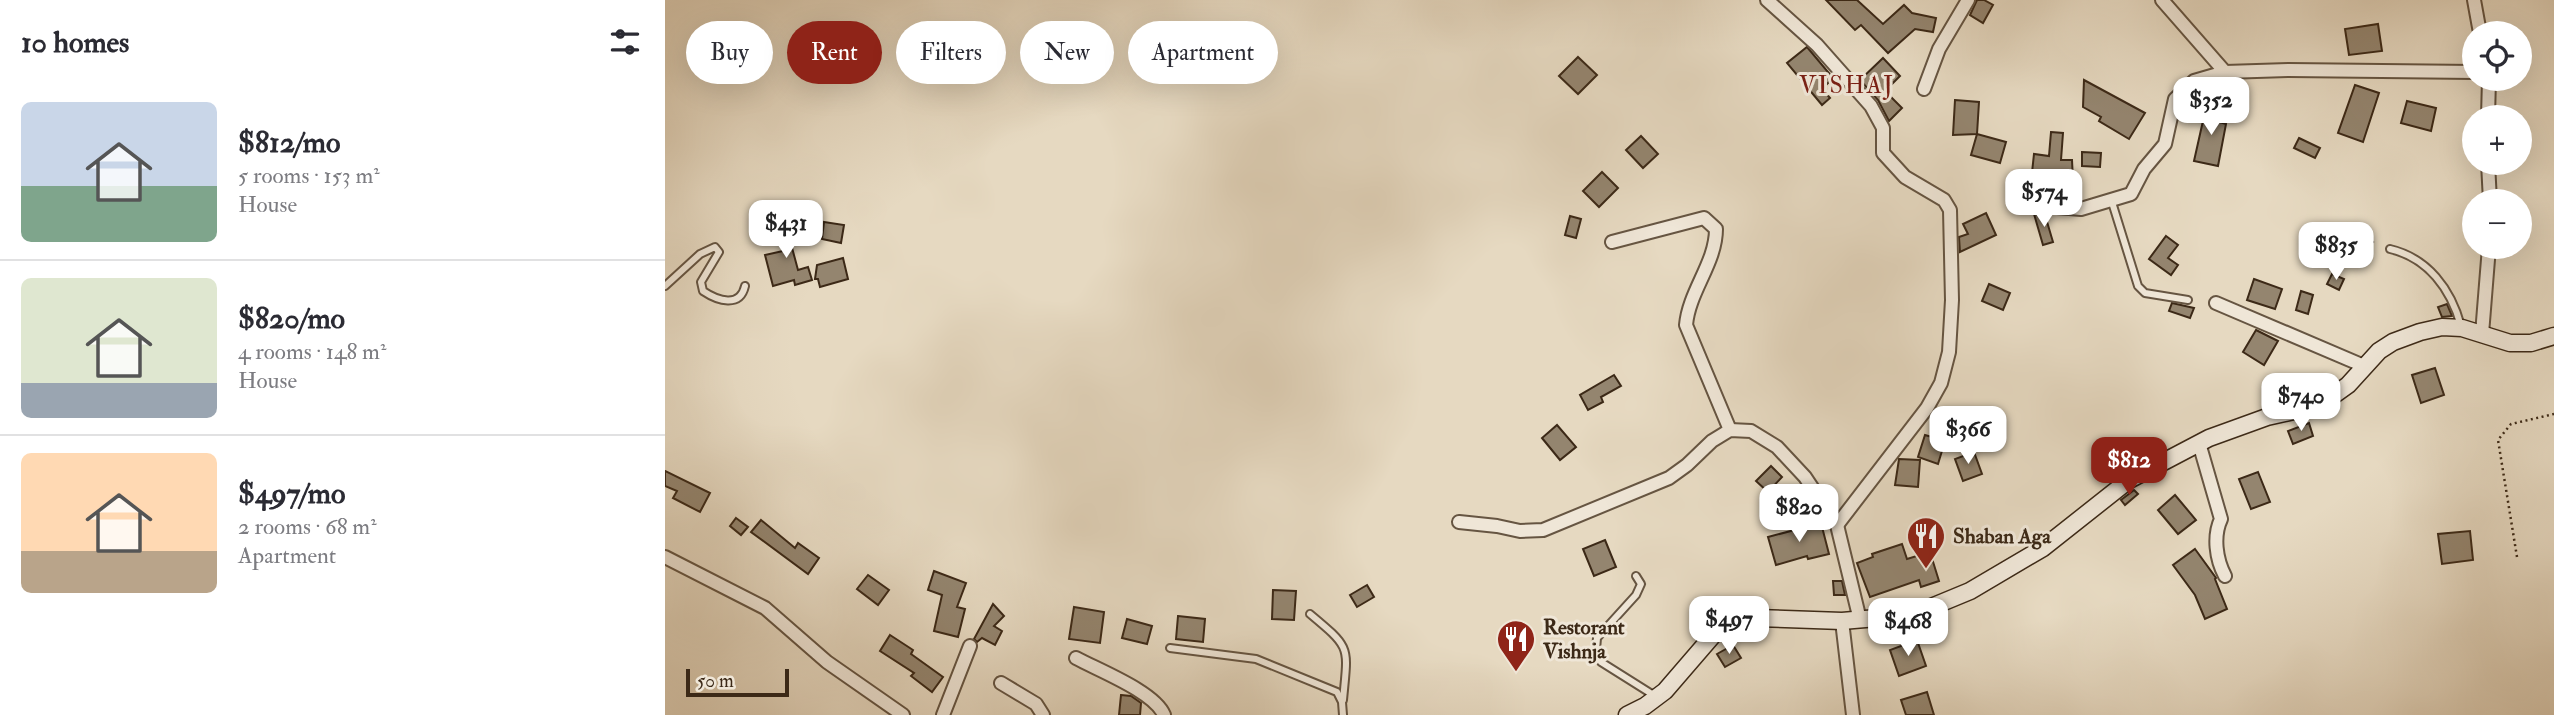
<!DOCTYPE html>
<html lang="en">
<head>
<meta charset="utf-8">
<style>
	:root { --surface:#fff; --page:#f7f7f7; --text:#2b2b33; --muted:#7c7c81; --line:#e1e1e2; --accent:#8f2418 }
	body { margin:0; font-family:"IM FELL Double Pica",serif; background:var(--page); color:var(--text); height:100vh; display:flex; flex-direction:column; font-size:26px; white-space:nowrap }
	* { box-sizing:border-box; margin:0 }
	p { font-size:23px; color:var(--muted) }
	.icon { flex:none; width:38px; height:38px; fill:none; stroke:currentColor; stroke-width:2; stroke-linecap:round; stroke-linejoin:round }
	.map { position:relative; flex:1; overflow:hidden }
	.sheet { display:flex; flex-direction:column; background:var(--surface); width:665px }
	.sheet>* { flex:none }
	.guide { position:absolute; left:21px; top:21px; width:665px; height:63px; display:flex; gap:14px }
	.controls { position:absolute; left:1797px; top:21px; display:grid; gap:14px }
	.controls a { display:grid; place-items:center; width:70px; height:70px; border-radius:50%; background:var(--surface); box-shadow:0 7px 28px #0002; font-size:35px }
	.scale { position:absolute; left:21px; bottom:18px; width:103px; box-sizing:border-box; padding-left:7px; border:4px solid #3c2917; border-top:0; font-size:19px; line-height:24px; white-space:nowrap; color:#3c2917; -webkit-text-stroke:5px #efe6d7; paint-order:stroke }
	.price { position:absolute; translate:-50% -60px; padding:0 16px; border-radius:14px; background:#fff; color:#222; font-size:23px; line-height:46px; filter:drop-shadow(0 2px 4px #0008) }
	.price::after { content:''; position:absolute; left:50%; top:42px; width:21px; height:16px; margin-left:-10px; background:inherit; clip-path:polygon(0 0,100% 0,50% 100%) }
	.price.selected { background:var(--accent); color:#fff }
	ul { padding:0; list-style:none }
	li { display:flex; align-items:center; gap:21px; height:175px; padding:0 21px }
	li+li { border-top:2px solid var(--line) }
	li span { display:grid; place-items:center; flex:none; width:196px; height:140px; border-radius:10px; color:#555 }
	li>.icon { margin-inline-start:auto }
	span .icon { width:84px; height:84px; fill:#fffc; stroke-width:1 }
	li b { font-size:30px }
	h2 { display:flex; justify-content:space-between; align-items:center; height:84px; padding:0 21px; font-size:30px }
	.chip { padding:0 24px; border-radius:32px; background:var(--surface); box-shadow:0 7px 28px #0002; font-size:24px; line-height:63px }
	.chip.selected { background:var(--accent); color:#fff }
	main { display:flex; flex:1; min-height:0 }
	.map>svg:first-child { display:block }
	.building { fill:#94856f; stroke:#3c2917; stroke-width:2 }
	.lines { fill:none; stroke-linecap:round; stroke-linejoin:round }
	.lane-casing { stroke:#665542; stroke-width:10 }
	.street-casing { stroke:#665542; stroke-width:16 }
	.secondary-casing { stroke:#3c2917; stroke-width:19 }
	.path { stroke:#3c2917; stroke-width:2.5; stroke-dasharray:2 3.5; stroke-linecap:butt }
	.lane { stroke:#efe6d7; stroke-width:6 }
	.street { stroke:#efe6d7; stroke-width:12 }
	.secondary { stroke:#efe6d7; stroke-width:16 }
	.labels { text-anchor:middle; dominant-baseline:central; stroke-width:6; stroke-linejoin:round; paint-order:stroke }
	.poi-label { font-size:21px; font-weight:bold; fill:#3c2917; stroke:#efe6d7; text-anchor:start }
	.quarter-label { font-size:24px; letter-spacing:2px; fill:#7a1f14; stroke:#efe6d7 }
</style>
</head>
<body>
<main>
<section class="sheet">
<h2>10 homes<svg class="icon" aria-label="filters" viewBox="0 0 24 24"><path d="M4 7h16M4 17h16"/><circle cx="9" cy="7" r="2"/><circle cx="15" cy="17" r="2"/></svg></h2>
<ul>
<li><span style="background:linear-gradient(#c9d6e8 60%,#7fa58c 0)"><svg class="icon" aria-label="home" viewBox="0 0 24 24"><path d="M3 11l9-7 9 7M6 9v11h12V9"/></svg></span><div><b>$812/mo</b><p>5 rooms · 153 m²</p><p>House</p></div></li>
<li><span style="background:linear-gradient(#dfe7d0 75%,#9aa5b1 0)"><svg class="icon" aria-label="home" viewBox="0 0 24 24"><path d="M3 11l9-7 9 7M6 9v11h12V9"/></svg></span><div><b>$820/mo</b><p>4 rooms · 148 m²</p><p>House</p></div></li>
<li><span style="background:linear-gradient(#ffd9b3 70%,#b9a48a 0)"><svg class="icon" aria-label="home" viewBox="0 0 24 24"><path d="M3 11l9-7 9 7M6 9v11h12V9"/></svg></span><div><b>$497/mo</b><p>2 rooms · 68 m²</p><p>Apartment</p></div></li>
</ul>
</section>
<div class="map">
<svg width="1889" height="715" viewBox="0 0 1889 715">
	<rect width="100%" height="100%" fill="#e6d9c1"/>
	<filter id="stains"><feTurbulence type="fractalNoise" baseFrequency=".00286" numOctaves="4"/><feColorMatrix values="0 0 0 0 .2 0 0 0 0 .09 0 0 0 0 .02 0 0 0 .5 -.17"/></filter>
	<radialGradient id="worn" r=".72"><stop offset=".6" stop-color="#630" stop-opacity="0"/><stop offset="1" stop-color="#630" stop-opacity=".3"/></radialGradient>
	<g class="building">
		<polygon points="1161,0 1192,0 1218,24 1239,5 1247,13 1271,18 1268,32 1250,29 1223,53 1196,25 1190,30"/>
		<polygon points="1312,0 1319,0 1328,5 1318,23 1305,15"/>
		<polygon points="1713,24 1717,51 1684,55 1680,29"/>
		<polygon points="1142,47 1168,78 1157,89 1165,98 1157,105 1122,63"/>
		<polygon points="913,57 932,75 913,94 894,76"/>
		<polygon points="1218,58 1235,76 1220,91 1237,108 1224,121 1213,100 1195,80"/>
		<polygon points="1419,80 1480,113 1464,139 1434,121 1436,117 1418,107"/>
		<polygon points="1552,83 1562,85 1559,100 1547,98"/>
		<polygon points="1690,85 1714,93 1698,142 1673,133"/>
		<polygon points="1290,100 1314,102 1312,134 1288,135"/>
		<polygon points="1742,101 1771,108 1766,131 1736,123"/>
		<polygon points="1542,103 1555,106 1551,121 1561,124 1553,166 1529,161"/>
		<polygon points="1386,132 1398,133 1396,160 1407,160 1408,181 1366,182 1369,154 1384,156"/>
		<polygon points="1312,134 1341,142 1335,163 1306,155"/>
		<polygon points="976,136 993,154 978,168 961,150"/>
		<polygon points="1634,138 1655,148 1650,158 1629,148"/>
		<polygon points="1417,152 1436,153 1435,167 1417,166"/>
		<polygon points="937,172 953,188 934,207 918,191"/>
		<polygon points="1321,213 1331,235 1295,252 1294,237 1303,234 1298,224"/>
		<polygon points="1369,214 1380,215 1388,242 1378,245"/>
		<polygon points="905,216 916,219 911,238 900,235"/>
		<polygon points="159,222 179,225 176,243 157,239"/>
		<polygon points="122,224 124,232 132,230 136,241 126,244 133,270 143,267 147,280 130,285 129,280 108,286 100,255 118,251 111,228"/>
		<polygon points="1692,226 1708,242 1689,261 1674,246"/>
		<polygon points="1501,236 1513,245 1503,258 1513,265 1506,275 1484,259"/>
		<polygon points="178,258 183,279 155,287 153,279 150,279 152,265"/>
		<polygon points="1667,274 1679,279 1674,290 1662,284"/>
		<polygon points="1589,279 1617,289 1610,309 1582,300"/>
		<polygon points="1324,284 1345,293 1338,310 1317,301"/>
		<polygon points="1636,291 1648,295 1643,314 1631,310"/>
		<polygon points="1507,303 1529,308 1525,318 1504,311"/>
		<polygon points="1782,304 1787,316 1777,317 1773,307"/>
		<polygon points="1591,330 1613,341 1599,365 1578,352"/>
		<polygon points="1770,368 1779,395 1756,403 1747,375"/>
		<polygon points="949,375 956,386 936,397 938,402 923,410 915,395"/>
		<polygon points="1644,423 1648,436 1628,444 1623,431"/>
		<polygon points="892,425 911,447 895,460 877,438"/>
		<polygon points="1260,435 1280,441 1273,464 1253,457"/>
		<polygon points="1309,452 1317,474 1298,481 1290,459"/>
		<polygon points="1234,459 1255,460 1253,487 1230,485"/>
		<polygon points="1106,466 1117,477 1103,492 1091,481"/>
		<polygon points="0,471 45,493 35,512 8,498 12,491 0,486"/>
		<polygon points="1593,472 1605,502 1586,509 1574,479"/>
		<polygon points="1469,490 1473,494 1460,505 1456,500"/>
		<polygon points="1510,495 1531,520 1513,534 1493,510"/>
		<polygon points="71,518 83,527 76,535 65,526"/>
		<polygon points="96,520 130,548 133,543 154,558 143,574 86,532"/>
		<polygon points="1156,523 1164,554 1143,559 1142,556 1111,565 1103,537"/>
		<polygon points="1805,531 1808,560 1777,564 1773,534"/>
		<polygon points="940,540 951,567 929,576 918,549"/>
		<polygon points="1237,544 1242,559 1265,552 1274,581 1256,587 1254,580 1205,597 1192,563 1208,557 1207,554"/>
		<polygon points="1530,549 1551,578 1550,579 1562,609 1540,619 1530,595 1508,565"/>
		<polygon points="269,571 301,583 292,607 300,609 293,637 269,631 277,595 263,590"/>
		<polygon points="203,575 224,590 213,605 192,589"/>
		<polygon points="1168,581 1177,581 1180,595 1169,595"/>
		<polygon points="702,585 709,597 692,607 685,595"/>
		<polygon points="608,590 631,591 629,620 607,619"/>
		<polygon points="328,604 339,616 329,626 337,631 330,645 317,638 312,642 309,639"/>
		<polygon points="409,607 439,612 435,643 404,639"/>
		<polygon points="513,616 540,619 538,642 511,639"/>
		<polygon points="462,619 487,626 482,644 457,638"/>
		<polygon points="225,635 248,650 246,654 278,677 267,692 246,676 249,673 215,651"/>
		<polygon points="1252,640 1261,666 1234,676 1225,650"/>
		<polygon points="1068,645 1076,658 1060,667 1052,654"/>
		<polygon points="1262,692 1269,715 1241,715 1236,700"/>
		<polygon points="456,695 466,696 476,703 475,715 454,715"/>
	</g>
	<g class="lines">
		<defs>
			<g id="lane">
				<polyline points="1446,199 1473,286 1480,293 1523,300"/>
				<path d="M1725,249C1763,258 1786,289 1796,326"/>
				<path d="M0,286L35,254L50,247L54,252L36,282L38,291C53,301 75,308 80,286"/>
				<polyline points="971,576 976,584 971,595 932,638 931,650 936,662 990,696"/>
				<path d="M645,614C687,649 683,646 678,700"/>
				<polyline points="505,648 591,659 672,692 677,702 678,715"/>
			</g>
			<g id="street">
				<polyline points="1102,0 1152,45 1206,106 1218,128 1218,153 1240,177 1279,200 1285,210 1287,300 1284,352 1276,383 1262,408 1172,525"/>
				<polyline points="1497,0 1560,72"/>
				<polyline points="1809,0 1815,33"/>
				<polyline points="1259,89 1274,49 1303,0"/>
				<polyline points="1823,117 1824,79"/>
				<polyline points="1823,163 1825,201"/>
				<polyline points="1355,200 1367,205 1416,209 1466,194 1479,169 1500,144 1510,99 1529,81 1560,72 1624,70 1810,72"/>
				<path d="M947,242L1039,218L1051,229C1051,263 1024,291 1021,325L1065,430"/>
				<polyline points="1551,303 1699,366"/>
				<polyline points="1817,334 1824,247"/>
				<path d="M1534,443L1556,519C1548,536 1551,559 1560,576"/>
				<polyline points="794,522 832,526 855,531 878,530 1004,478 1022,465 1047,441 1065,430 1086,431 1112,447 1140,477 1172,525 1195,620"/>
				<polyline points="0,557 100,608 162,662 238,715"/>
				<polyline points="1177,621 1188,715"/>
				<path d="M411,658C433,670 490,692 499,715"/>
				<polyline points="336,683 371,704 378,715"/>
				<polyline points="278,715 305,646"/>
			</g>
			<polyline id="secondary" points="962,715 980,706 1000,691 1050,633 1067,621 1091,618 1177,621 1247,615 1305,591 1378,548 1464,480 1544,438 1602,417 1638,409 1662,400 1683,385 1714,351 1728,342 1755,332 1777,327 1797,328 1845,343 1866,343 1889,336"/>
		</defs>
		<use href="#lane" class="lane-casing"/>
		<use href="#street" class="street-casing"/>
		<use href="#secondary" class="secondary-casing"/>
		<polyline class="path" points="1852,557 1833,440 1846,424 1889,414"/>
		<use href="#lane" class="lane"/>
		<use href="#street" class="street"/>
		<use href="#secondary" class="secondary"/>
	</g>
	<defs>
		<symbol id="restaurant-pin" viewBox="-11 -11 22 30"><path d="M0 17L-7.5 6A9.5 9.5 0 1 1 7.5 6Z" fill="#8f2418" stroke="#efe6d7"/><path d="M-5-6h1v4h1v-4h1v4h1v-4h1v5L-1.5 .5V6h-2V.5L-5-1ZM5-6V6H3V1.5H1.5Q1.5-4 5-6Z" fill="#fff"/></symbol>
	</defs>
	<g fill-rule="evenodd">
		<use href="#restaurant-pin" x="1239" y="514" width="44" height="60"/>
		<use href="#restaurant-pin" x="829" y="617" width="44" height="60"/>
	</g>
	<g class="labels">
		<g class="poi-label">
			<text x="1288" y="536">Shaban Aga</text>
			<text x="878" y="627">Restorant<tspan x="878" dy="24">Vishnja</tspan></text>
		</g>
		<g class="quarter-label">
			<text x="1182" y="85">VISHAJ</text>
		</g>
	</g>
	<rect width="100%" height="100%" filter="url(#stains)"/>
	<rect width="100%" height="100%" fill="url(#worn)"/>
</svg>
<div class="controls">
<a><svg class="icon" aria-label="locate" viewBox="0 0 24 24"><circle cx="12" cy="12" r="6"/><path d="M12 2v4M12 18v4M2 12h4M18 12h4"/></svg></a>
<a>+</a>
<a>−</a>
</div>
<div class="scale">50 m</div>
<b class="price" style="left:1546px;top:137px">$352</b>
<b class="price" style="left:1379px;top:229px">$574</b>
<b class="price" style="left:121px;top:260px">$431</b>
<b class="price" style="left:1671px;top:282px">$835</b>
<b class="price" style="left:1636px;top:433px">$740</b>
<b class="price" style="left:1303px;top:466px">$366</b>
<b class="price selected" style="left:1464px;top:497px">$812</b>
<b class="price" style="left:1134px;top:544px">$820</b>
<b class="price" style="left:1064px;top:656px">$497</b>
<b class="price" style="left:1243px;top:658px">$468</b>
<div class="guide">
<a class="chip">Buy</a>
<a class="chip selected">Rent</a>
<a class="chip">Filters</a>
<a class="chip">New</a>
<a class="chip">Apartment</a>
</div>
</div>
</main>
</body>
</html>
